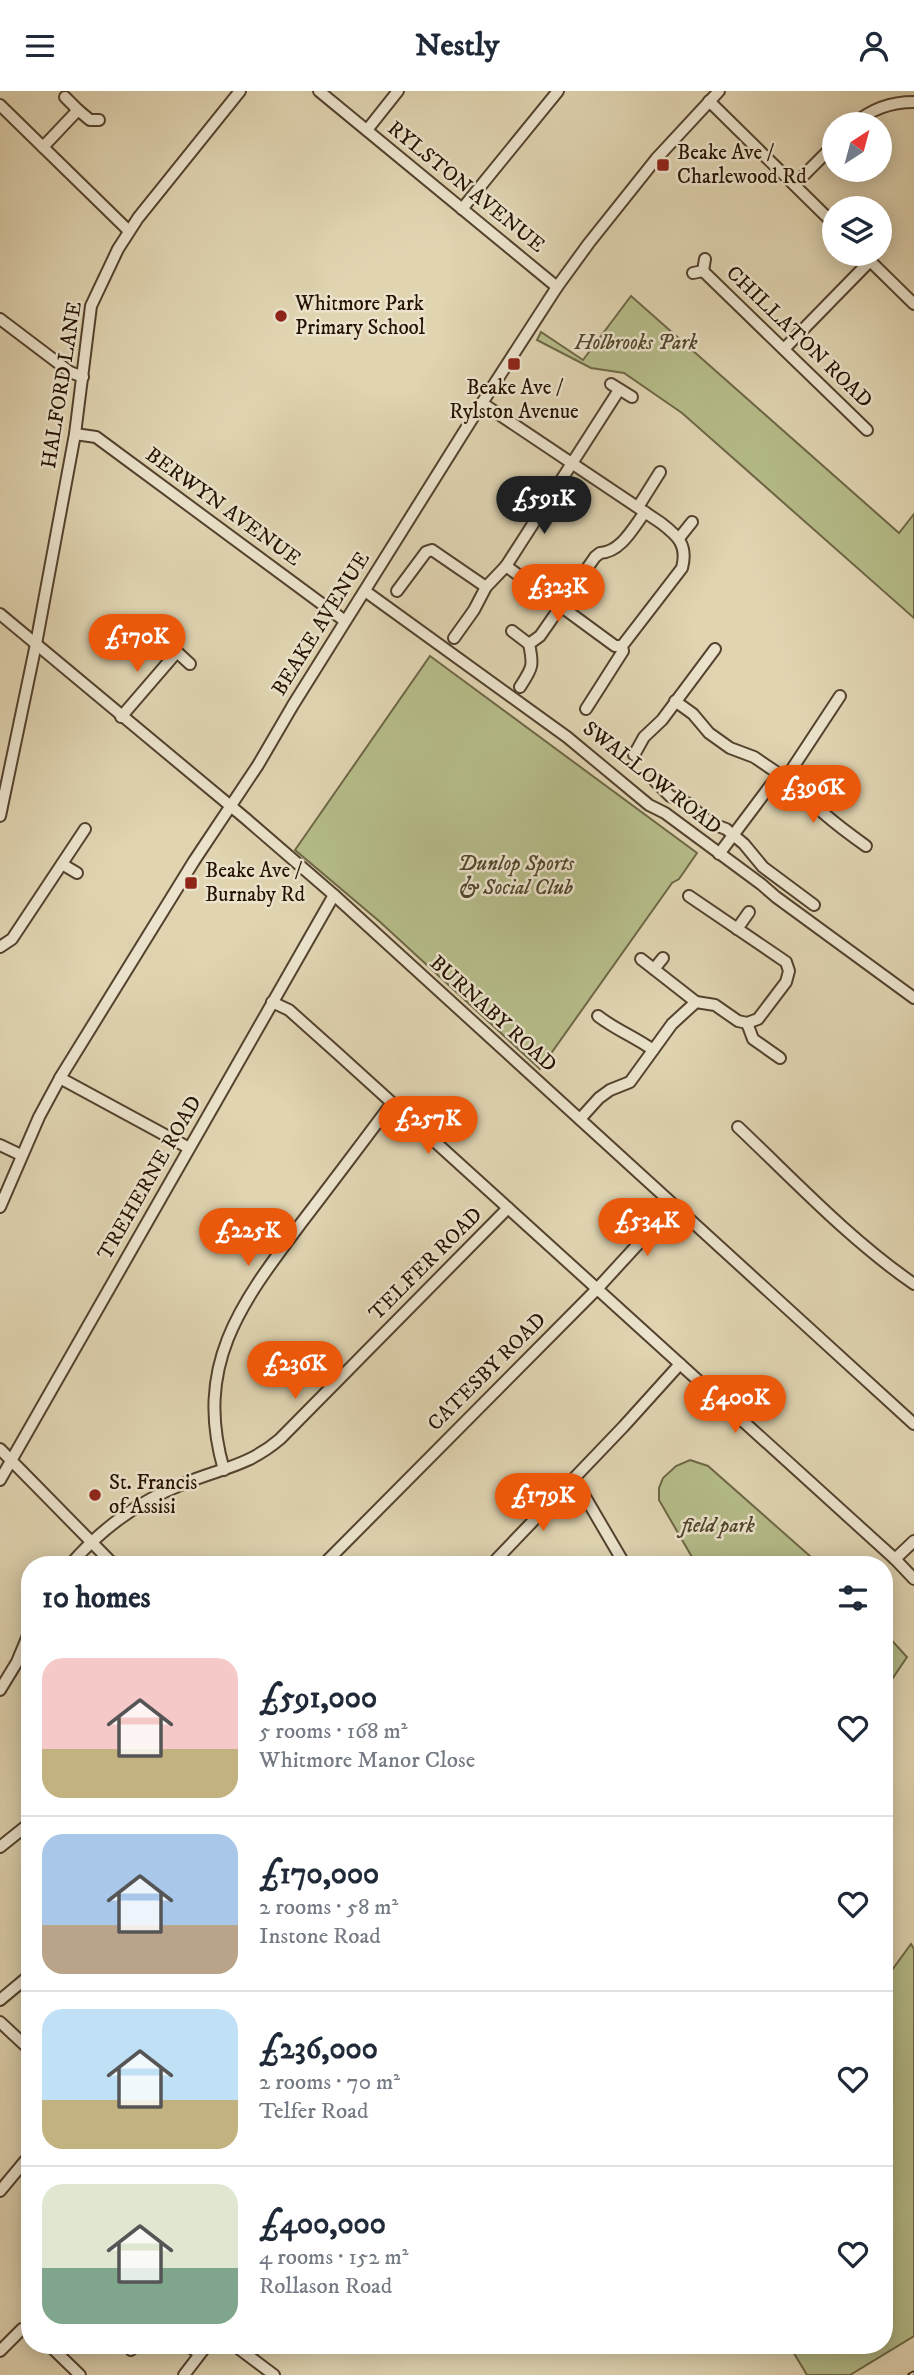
<!DOCTYPE html>
<html lang="en">
<head>
<meta charset="utf-8">
<style>
	:root { --surface:#fff; --page:#f2f2f3; --text:#1f2937; --muted:#747a83; --line:#e0e1e3; --accent:#ea580c }
	body { margin:0; font-family:"IM FELL DW Pica",serif; background:var(--page); color:var(--text); height:100vh; display:flex; flex-direction:column; font-size:26px; white-space:nowrap }
	* { box-sizing:border-box; margin:0 }
	p { font-size:23px; color:var(--muted) }
	.icon { flex:none; width:38px; height:38px; fill:none; stroke:currentColor; stroke-width:2; stroke-linecap:round; stroke-linejoin:round }
	.map { position:relative; flex:1; overflow:hidden }
	.side { position:absolute; left:21px; top:1465px; width:872px; height:798px; display:flex; flex-direction:column; background:var(--surface); border-radius:28px; box-shadow:0 4px 18px #0003 }
	.side>* { flex:none }
	.needle { width:46px; rotate:36deg }
	.tools { position:absolute; left:822px; top:21px; display:grid; gap:14px }
	.tools a { display:grid; place-items:center; width:70px; height:70px; border-radius:50%; background:var(--surface); box-shadow:0 4px 18px #0003; font-size:35px }
	.price { position:absolute; translate:-50% -60px; padding:0 16px; border-radius:24px; background:var(--accent); color:#fff; font-size:23px; line-height:46px; filter:drop-shadow(0 2px 4px #0008) }
	.price::after { content:''; position:absolute; left:50%; top:42px; width:21px; height:16px; margin-left:-10px; background:inherit; clip-path:polygon(0 0,100% 0,50% 100%) }
	.price.active { background:#222; color:#fff }
	ul { padding:0; list-style:none }
	li { display:flex; align-items:center; gap:21px; height:175px; padding:0 21px }
	li+li { border-top:2px solid var(--line) }
	li span { display:grid; place-items:center; flex:none; width:196px; height:140px; border-radius:21px; color:#555 }
	li>.icon { margin-inline-start:auto }
	span .icon { width:84px; height:84px; fill:#fffc; stroke-width:1 }
	li b { font-size:30px }
	h2 { display:flex; justify-content:space-between; align-items:center; height:84px; padding:0 21px; font-size:30px }
	header { display:flex; justify-content:space-between; align-items:center; height:91px; padding:0 21px; background:var(--surface); font-size:32px; font-weight:700 }
	.map>svg:first-child { display:block }
	.green { fill:#b5bc89; stroke:#6e6746; stroke-width:2 }
	.lines { fill:none; stroke-linecap:round; stroke-linejoin:round }
	.minor-casing { stroke:#54422e; stroke-width:14 }
	.minor { stroke:#ebe3cc; stroke-width:10 }
	.rail-casing { stroke:#261202; stroke-width:5 }
	.rail { stroke:#ebe3cc; stroke-width:2.5; stroke-dasharray:8; stroke-linecap:butt }
	.poi-dot { fill:#8f2418; stroke:#ebe3cc; stroke-width:2.5 }
	.labels { text-anchor:middle; dominant-baseline:central; stroke-width:5; stroke-linejoin:round; paint-order:stroke }
	.poi-label { font-size:21px; fill:#261202; stroke:#ebe3cc; text-anchor:start }
	.street-label { font-size:21px; fill:#261202; stroke:#ebe3cc }
	.park-label { font-size:21px; font-style:italic; fill:#51452a; stroke:#ebe3cc }
</style>
</head>
<body>
<header><svg class="icon" aria-label="menu" viewBox="0 0 24 24"><path d="M4 6h16M4 12h16M4 18h16"/></svg>Nestly<svg class="icon" aria-label="person" viewBox="0 0 24 24"><circle cx="12" cy="8" r="4"/><path d="M4 21q1-7 8-7t8 7"/></svg></header>
<div class="map">
<svg width="914" height="2284" viewBox="0 0 914 2284">
	<rect width="100%" height="100%" fill="#e0d4b1"/>
	<filter id="stains"><feTurbulence type="fractalNoise" baseFrequency=".00286" numOctaves="4"/><feColorMatrix values="0 0 0 0 .2 0 0 0 0 .09 0 0 0 0 .02 0 0 0 .5 -.17"/></filter>
	<radialGradient id="worn" r=".72"><stop offset=".6" stop-color="#630" stop-opacity="0"/><stop offset="1" stop-color="#630" stop-opacity=".3"/></radialGradient>
	<g class="green">
		<polygon points="631,205 899,442 914,423 914,527 682,322 624,282 591,277 537,249 541,241 583,269"/>
		<polygon points="430,565 697,762 679,788 672,792 540,978 379,830 295,759"/>
		<polygon points="690,1369 708,1375 819,1473 696,1473 659,1409 659,1397 663,1387 676,1375"/>
		<polygon points="884,1541 907,1566 884,1600"/>
		<polygon points="911,1853 914,1858 914,2245 850,2284 807,2284 789,2254 884,2254 884,1890"/>
	</g>
	<g class="lines">
		<defs>
			<g id="minor">
				<polyline points="319,0 557,196"/>
				<polyline points="65,6 78,19"/>
				<polyline points="709,10 835,134"/>
				<polyline points="0,14 129,140"/>
				<path d="M854,33C871,18 892,11 914,11"/>
				<polyline points="367,39 398,0"/>
				<polyline points="43,56 78,19 90,29 99,29"/>
				<polyline points="795,93 835,53"/>
				<polyline points="462,118 558,0"/>
				<polyline points="863,163 914,213"/>
				<polyline points="703,180 867,339"/>
				<polyline points="693,182 703,180 705,168"/>
				<polyline points="0,228 70,281 83,286"/>
				<polyline points="784,258 870,170"/>
				<polyline points="611,293 632,306"/>
				<path d="M482,312L661,432C678,445 688,454 682,477L622,555L623,560L586,618"/>
				<polyline points="75,343 96,346 345,530"/>
				<polyline points="638,416 660,381"/>
				<polyline points="680,446 692,431"/>
				<polyline points="506,475 615,555 622,555"/>
				<polyline points="365,500 567,646 649,714 665,722 761,793 776,806 914,907"/>
				<polyline points="397,500 426,461 432,459 486,496"/>
				<polyline points="0,523 245,727 334,804 914,1333"/>
				<path d="M512,540L529,553C534,576 532,577 520,596"/>
				<polyline points="454,547 474,519 486,496 506,475 619,299"/>
				<polyline points="165,550 190,573"/>
				<path d="M529,553L540,545L595,466L600,462C621,461 633,437 645,421"/>
				<polyline points="675,610 693,623 709,642 730,657 754,666 779,683"/>
				<polyline points="121,626 177,561"/>
				<polyline points="634,664 644,646 662,629 715,558"/>
				<path d="M788,684C809,713 838,735 866,755"/>
				<polyline points="655,690 670,705 687,712 710,732 726,738 744,753 763,776 814,814"/>
				<polyline points="0,725 36,553 75,343 91,215 118,158 138,127 240,0"/>
				<polyline points="719,763 779,683 788,684 840,605"/>
				<polyline points="62,773 77,782"/>
				<polyline points="737,838 749,821"/>
				<polyline points="0,856 12,848 85,738"/>
				<polyline points="641,868 696,911"/>
				<polyline points="654,878 663,867"/>
				<polyline points="272,911 289,919 336,961 895,1468 914,1488"/>
				<path d="M598,925C616,939 635,946 653,959"/>
				<polyline points="747,932 753,948 780,967"/>
				<polyline points="60,987 189,1057"/>
				<polyline points="580,1028 599,1007 610,999 630,991 672,933 696,911 715,914 738,930 747,932 758,928 786,891 789,880 786,871 689,805"/>
				<path d="M738,1036C795,1090 849,1148 914,1193"/>
				<polyline points="0,1054 21,1064"/>
				<polyline points="0,1116 39,1026 60,987 194,770 258,674 293,614 482,312 557,196 589,152 656,68 719,0"/>
				<polyline points="0,1358 114,1474"/>
				<path d="M224,1379C193,1273 242,1211 302,1131C332,1092 362,1052 392,1012"/>
				<polyline points="0,1389 334,804"/>
				<polyline points="572,1389 584,1404 625,1474"/>
				<polyline points="895,1468 914,1450"/>
				<path d="M70,1474C101,1438 139,1410 183,1393C221,1377 247,1376 280,1348L508,1117"/>
				<polyline points="323,1474 596,1199 674,1114"/>
				<polyline points="491,1474 624,1335 680,1273"/>
				<polyline points="0,1599 17,1571 30,1540"/>
				<polyline points="0,1756 30,1732"/>
				<polyline points="0,1909 30,1884"/>
				<polyline points="0,1931 30,1959"/>
				<polyline points="0,2100 30,2064"/>
				<polyline points="49,2254 80,2284"/>
				<polyline points="188,2254 199,2263"/>
				<polyline points="234,2254 274,2284"/>
				<polyline points="131,2259 135,2254"/>
				<polyline points="0,2260 22,2238 30,2239"/>
				<polyline points="184,2284 207,2254"/>
			</g>
		</defs>
		<use href="#minor" class="minor-casing"/>
		<use href="#minor" class="minor"/>
		<defs>
			<polyline id="rail" points="910,2284 914,2282"/>
		</defs>
		<use href="#rail" class="rail-casing"/>
		<use href="#rail" class="rail"/>
	</g>
	<g class="poi-dot">
		<rect x="656" y="67" width="14" height="14" rx="3.5"/>
		<circle cx="281" cy="225" r="7"/>
		<rect x="507" y="266" width="14" height="14" rx="3.5"/>
		<rect x="184" y="785" width="14" height="14" rx="3.5"/>
		<circle cx="95" cy="1404" r="7"/>
	</g>
	<g class="labels">
		<g class="poi-label">
			<text x="677" y="62">Beake Ave /<tspan x="677" dy="24">Charlewood Rd</tspan></text>
			<text x="295" y="213">Whitmore Park<tspan x="295" dy="24">Primary School</tspan></text>
			<text x="514" y="297" text-anchor="middle">Beake Ave /<tspan x="514" dy="24">Rylston Avenue</tspan></text>
			<text x="205" y="780">Beake Ave /<tspan x="205" dy="24">Burnaby Rd</tspan></text>
			<text x="109" y="1392">St. Francis<tspan x="109" dy="24">of Assisi</tspan></text>
		</g>
		<g class="street-label">
			<text transform="translate(466 96) rotate(39)">RYLSTON AVENUE</text>
			<text transform="translate(799 246) rotate(44)">CHILLATON ROAD</text>
			<text transform="translate(62 294) rotate(-81)">HALFORD LANE</text>
			<text transform="translate(223 416) rotate(36)">BERWYN AVENUE</text>
			<text transform="translate(321 533) rotate(-58)">BEAKE AVENUE</text>
			<text transform="translate(652 687) rotate(38)">SWALLOW ROAD</text>
			<text transform="translate(493 923) rotate(42)">BURNABY ROAD</text>
			<text transform="translate(150 1087) rotate(-60)">TREHERNE ROAD</text>
			<text transform="translate(426 1173) rotate(-45)">TELFER ROAD</text>
			<text transform="translate(487 1281) rotate(-45)">CATESBY ROAD</text>
		</g>
		<g class="park-label">
			<text x="636" y="252">Holbrooks Park</text>
			<text x="516" y="773">Dunlop Sports<tspan x="516" dy="24">&amp; Social Club</tspan></text>
			<text x="718" y="1435">field park</text>
		</g>
	</g>
	<rect width="100%" height="100%" filter="url(#stains)"/>
	<rect width="100%" height="100%" fill="url(#worn)"/>
</svg>
<div class="tools">
<a><svg class="needle" viewBox="-14 -14 28 28"><path d="M0-13l5 13h-10z" fill="#e53935"/><path d="M0 13l5-13h-10z" fill="#747a83"/></svg></a>
<a><svg class="icon" aria-label="layers" viewBox="0 0 24 24"><path d="M12 4l9 5-9 5-9-5zM3 14l9 5 9-5"/></svg></a>
</div>
<b class="price active" style="left:544px;top:445px">£591K</b>
<b class="price" style="left:558px;top:533px">£323K</b>
<b class="price" style="left:137px;top:583px">£170K</b>
<b class="price" style="left:813px;top:734px">£396K</b>
<b class="price" style="left:428px;top:1065px">£257K</b>
<b class="price" style="left:647px;top:1167px">£534K</b>
<b class="price" style="left:248px;top:1177px">£225K</b>
<b class="price" style="left:295px;top:1310px">£236K</b>
<b class="price" style="left:735px;top:1344px">£400K</b>
<b class="price" style="left:543px;top:1442px">£179K</b>
<section class="side">
<h2>10 homes<svg class="icon" aria-label="filters" viewBox="0 0 24 24"><path d="M4 7h16M4 17h16"/><circle cx="9" cy="7" r="2"/><circle cx="15" cy="17" r="2"/></svg></h2>
<ul>
<li><span style="background:linear-gradient(#f6c9c9 65%,#c2b280 0)"><svg class="icon" aria-label="home" viewBox="0 0 24 24"><path d="M3 11l9-7 9 7M6 9v11h12V9"/></svg></span><div><b>£591,000</b><p>5 rooms · 168 m²</p><p>Whitmore Manor Close</p></div><svg class="icon" aria-label="heart" viewBox="0 0 24 24"><path d="M12 20l-8-8c-3-5 5-10 8-4 3-6 11-1 8 4z"/></svg></li>
<li><span style="background:linear-gradient(#a9c7e8 65%,#b9a48a 0)"><svg class="icon" aria-label="home" viewBox="0 0 24 24"><path d="M3 11l9-7 9 7M6 9v11h12V9"/></svg></span><div><b>£170,000</b><p>2 rooms · 58 m²</p><p>Instone Road</p></div><svg class="icon" aria-label="heart" viewBox="0 0 24 24"><path d="M12 20l-8-8c-3-5 5-10 8-4 3-6 11-1 8 4z"/></svg></li>
<li><span style="background:linear-gradient(#bfe0f5 65%,#c2b280 0)"><svg class="icon" aria-label="home" viewBox="0 0 24 24"><path d="M3 11l9-7 9 7M6 9v11h12V9"/></svg></span><div><b>£236,000</b><p>2 rooms · 70 m²</p><p>Telfer Road</p></div><svg class="icon" aria-label="heart" viewBox="0 0 24 24"><path d="M12 20l-8-8c-3-5 5-10 8-4 3-6 11-1 8 4z"/></svg></li>
<li><span style="background:linear-gradient(#dfe7d0 60%,#7fa58c 0)"><svg class="icon" aria-label="home" viewBox="0 0 24 24"><path d="M3 11l9-7 9 7M6 9v11h12V9"/></svg></span><div><b>£400,000</b><p>4 rooms · 152 m²</p><p>Rollason Road</p></div><svg class="icon" aria-label="heart" viewBox="0 0 24 24"><path d="M12 20l-8-8c-3-5 5-10 8-4 3-6 11-1 8 4z"/></svg></li>
</ul>
</section>
</div>
</body>
</html>
